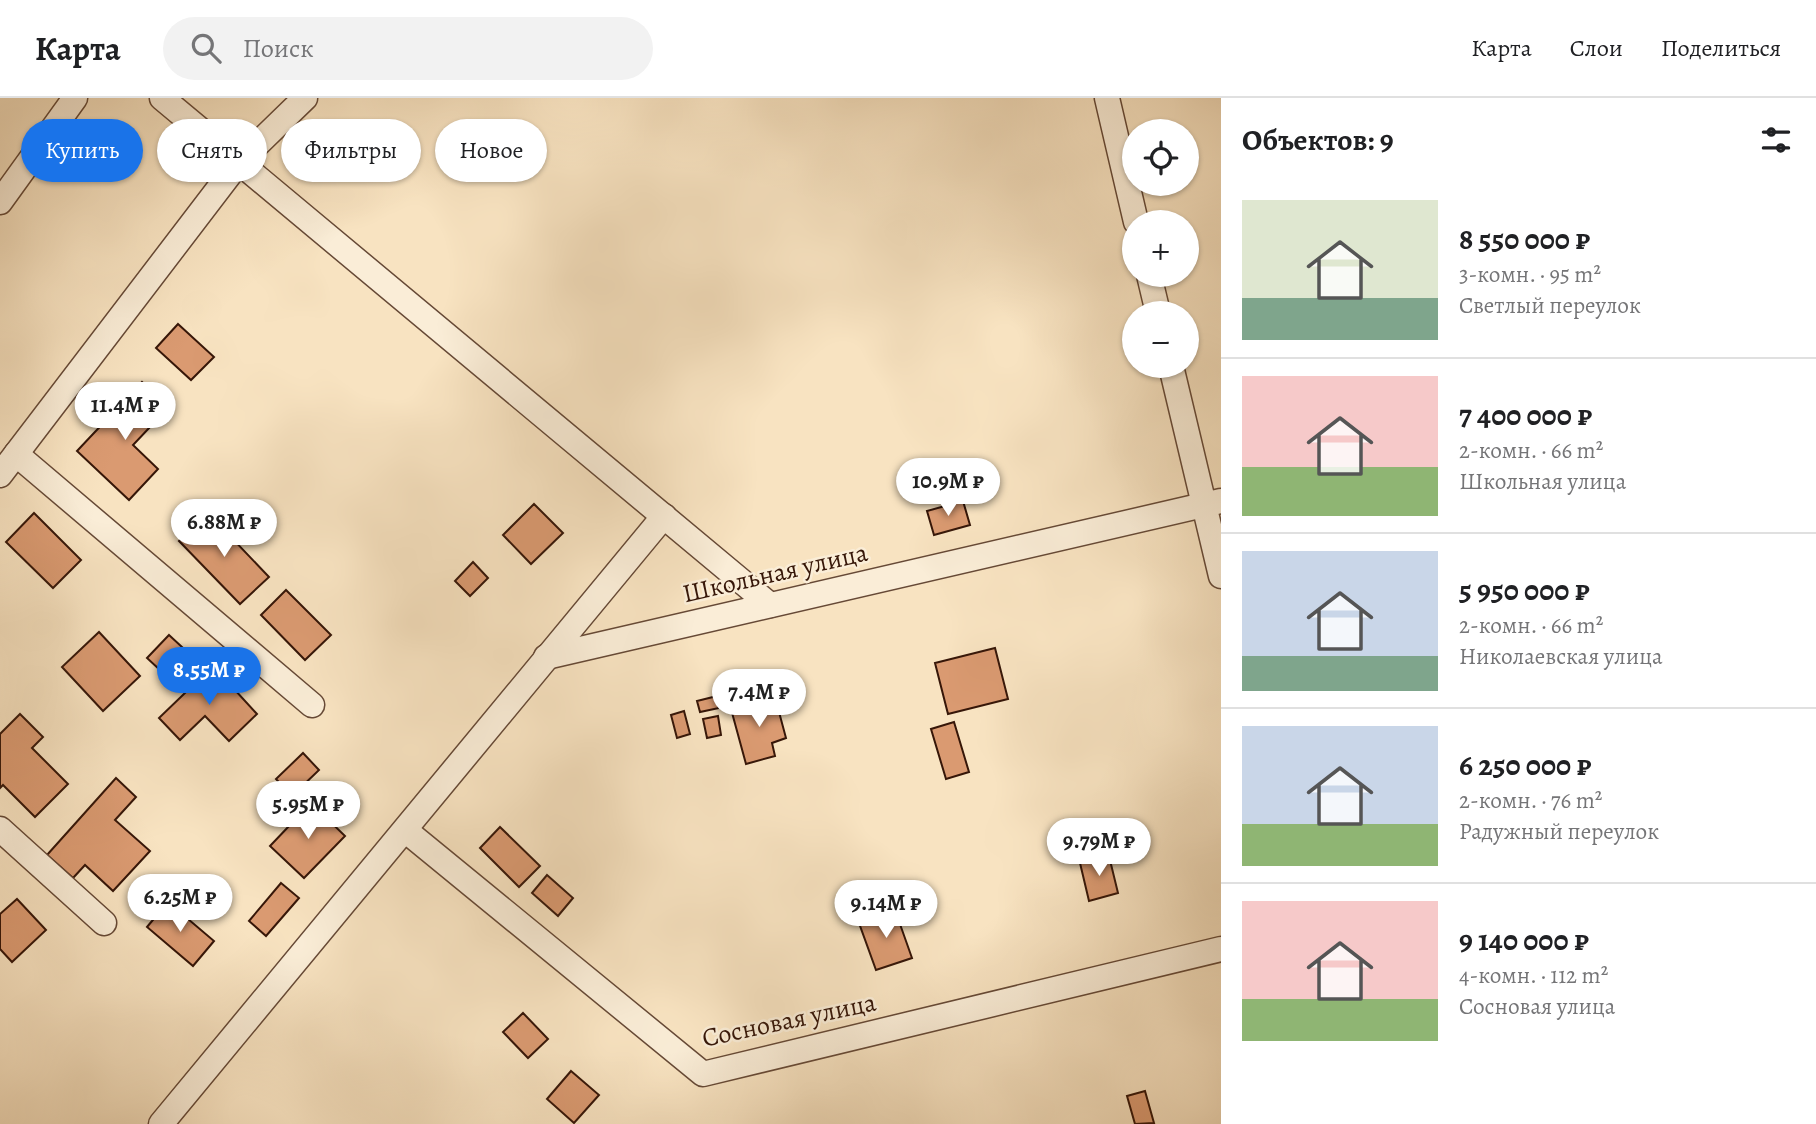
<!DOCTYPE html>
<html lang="ru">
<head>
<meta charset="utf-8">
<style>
	:root { --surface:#fff; --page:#f2f2f2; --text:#202124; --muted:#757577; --line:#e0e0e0; --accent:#1a73e8 }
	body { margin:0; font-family:Alegreya,serif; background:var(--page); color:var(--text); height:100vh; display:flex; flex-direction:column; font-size:26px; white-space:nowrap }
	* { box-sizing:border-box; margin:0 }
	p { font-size:23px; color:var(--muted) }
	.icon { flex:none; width:38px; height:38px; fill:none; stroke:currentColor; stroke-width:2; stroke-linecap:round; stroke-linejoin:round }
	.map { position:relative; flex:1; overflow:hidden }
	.sheet { display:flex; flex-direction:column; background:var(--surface); width:595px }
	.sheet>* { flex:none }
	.banner { position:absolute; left:21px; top:21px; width:665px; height:63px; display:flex; gap:14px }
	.tools { position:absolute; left:1122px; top:21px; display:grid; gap:14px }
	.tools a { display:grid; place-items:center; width:77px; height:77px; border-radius:50%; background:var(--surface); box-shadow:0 2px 5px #0004; font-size:35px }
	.price { position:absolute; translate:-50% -60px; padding:0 16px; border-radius:24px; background:#fff; color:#222; font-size:23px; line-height:46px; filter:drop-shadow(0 2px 4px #0008) }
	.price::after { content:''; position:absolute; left:50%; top:42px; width:21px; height:16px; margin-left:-10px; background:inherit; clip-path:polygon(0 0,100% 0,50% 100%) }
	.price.on { background:var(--accent); color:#fff }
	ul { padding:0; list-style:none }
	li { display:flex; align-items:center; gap:21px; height:175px; padding:0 21px }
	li+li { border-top:2px solid var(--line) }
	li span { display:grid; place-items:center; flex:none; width:196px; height:140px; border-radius:0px; color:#555 }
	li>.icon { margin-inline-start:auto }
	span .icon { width:84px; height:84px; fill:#fffc; stroke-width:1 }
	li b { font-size:30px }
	h2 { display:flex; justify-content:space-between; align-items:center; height:84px; padding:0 21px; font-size:30px }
	.tag { padding:0 24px; border-radius:32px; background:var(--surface); box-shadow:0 2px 5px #0004; font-size:24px; line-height:63px }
	.tag.on { background:var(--accent); color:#fff }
	header { display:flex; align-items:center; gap:42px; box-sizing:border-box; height:98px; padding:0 35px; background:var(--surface); border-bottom:2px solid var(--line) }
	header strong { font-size:33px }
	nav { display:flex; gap:38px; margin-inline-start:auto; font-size:24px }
	.search { width:490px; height:63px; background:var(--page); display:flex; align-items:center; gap:18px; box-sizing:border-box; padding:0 24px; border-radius:38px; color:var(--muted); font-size:26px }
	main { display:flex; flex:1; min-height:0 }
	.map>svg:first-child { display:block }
	.building { fill:#da9a71; stroke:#361608; stroke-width:2 }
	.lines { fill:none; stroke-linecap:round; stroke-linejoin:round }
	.minor-casing { stroke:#664936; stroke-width:27 }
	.minor { stroke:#faedd7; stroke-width:24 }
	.labels { text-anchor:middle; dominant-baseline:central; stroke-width:5; stroke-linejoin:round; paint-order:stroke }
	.street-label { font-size:26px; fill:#361608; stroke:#faedd7 }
</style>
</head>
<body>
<header>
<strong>Карта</strong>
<div class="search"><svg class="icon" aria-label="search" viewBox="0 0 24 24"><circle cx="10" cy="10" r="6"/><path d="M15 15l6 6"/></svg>Поиск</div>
<nav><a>Карта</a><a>Слои</a><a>Поделиться</a></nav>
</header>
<main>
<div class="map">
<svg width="1221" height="1026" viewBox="0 0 1221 1026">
	<rect width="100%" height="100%" fill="#f8e3c1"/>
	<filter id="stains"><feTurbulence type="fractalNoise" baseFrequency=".00286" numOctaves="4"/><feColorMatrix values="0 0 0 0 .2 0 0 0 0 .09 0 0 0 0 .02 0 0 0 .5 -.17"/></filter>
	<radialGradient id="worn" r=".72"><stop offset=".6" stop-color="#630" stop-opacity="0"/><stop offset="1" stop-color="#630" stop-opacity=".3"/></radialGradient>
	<g class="building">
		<polygon points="178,226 214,259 191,282 156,250"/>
		<polygon points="142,284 169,309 133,347 158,371 129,402 77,353"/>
		<polygon points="963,403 970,427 934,437 927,413"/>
		<polygon points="534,406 563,435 531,466 503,437"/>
		<polygon points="34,415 81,462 53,490 6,444"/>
		<polygon points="209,416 269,479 240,506 179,443"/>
		<polygon points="473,464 488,480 470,498 455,483"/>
		<polygon points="286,492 331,537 305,562 261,517"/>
		<polygon points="99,534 140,578 103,613 62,569"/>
		<polygon points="169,537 196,562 174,585 147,560"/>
		<polygon points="995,550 1008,601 948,616 935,565"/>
		<polygon points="213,568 257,616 229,643 205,618 180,642 159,620"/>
		<polygon points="717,598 719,610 700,614 697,603"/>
		<polygon points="775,599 786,640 772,645 775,658 746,666 731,611"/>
		<polygon points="684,613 690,636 677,640 671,617"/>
		<polygon points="20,616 43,639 32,650 68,686 35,719 3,687 0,690 0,636"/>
		<polygon points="718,618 721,637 707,640 703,621"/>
		<polygon points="954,624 969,674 946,681 931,631"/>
		<polygon points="303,655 319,672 292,698 276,681"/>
		<polygon points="116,680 136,699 115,722 150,753 113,793 85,767 73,780 47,757"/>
		<polygon points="311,705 345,738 304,780 270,748"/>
		<polygon points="500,729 540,768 519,789 480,750"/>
		<polygon points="1109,758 1118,795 1089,803 1080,765"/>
		<polygon points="547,777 573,800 558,818 532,795"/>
		<polygon points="281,785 299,800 266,838 249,823"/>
		<polygon points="17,801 46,832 12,864 0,851 0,816"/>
		<polygon points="168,804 214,843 193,868 147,829"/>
		<polygon points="895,812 912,860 876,872 859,825"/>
		<polygon points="523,915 548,941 528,960 503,934"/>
		<polygon points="571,973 599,997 574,1025 547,1001"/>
		<polygon points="1145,993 1154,1025 1135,1026 1127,998"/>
	</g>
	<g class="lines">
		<defs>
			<g id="minor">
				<polyline points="162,0 770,507"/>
				<polyline points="1107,0 1136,124"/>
				<polyline points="0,104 75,0"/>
				<polyline points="1149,177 1158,215"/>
				<polyline points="1171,268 1221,478"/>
				<polyline points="16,356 312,607"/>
				<polyline points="0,377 239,64 305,0"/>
				<polyline points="546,559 1221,403"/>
				<polyline points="0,731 104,825"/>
				<polyline points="405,732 703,976 1221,851"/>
				<polyline points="161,1026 664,418"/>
			</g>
		</defs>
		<use href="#minor" class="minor-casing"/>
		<use href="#minor" class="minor"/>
	</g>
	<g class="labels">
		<g class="street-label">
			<text transform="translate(775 475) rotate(-13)">Школьная улица</text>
			<text transform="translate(789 922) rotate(-12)">Сосновая улица</text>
		</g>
	</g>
	<rect width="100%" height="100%" filter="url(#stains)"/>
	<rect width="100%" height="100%" fill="url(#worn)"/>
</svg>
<div class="tools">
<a><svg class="icon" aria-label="locate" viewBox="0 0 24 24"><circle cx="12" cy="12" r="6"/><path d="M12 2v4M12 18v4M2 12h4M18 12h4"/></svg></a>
<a>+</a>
<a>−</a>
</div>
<b class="price" style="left:125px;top:344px">11.4M ₽</b>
<b class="price" style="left:948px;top:420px">10.9M ₽</b>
<b class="price" style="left:224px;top:461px">6.88M ₽</b>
<b class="price on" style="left:209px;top:609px">8.55M ₽</b>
<b class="price" style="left:759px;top:631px">7.4M ₽</b>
<b class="price" style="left:308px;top:743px">5.95M ₽</b>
<b class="price" style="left:1099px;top:780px">9.79M ₽</b>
<b class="price" style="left:180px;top:836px">6.25M ₽</b>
<b class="price" style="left:886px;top:842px">9.14M ₽</b>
<div class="banner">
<a class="tag on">Купить</a>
<a class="tag">Снять</a>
<a class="tag">Фильтры</a>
<a class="tag">Новое</a>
</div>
</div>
<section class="sheet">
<h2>Объектов: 9<svg class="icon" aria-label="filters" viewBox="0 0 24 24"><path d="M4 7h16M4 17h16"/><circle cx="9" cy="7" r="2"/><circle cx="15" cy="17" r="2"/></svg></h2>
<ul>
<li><span style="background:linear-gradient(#dfe7d0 70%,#7fa58c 0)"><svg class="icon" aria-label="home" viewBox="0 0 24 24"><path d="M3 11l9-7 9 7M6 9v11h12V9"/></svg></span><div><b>8 550 000 ₽</b><p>3-комн. · 95 m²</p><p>Светлый переулок</p></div></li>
<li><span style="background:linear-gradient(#f6c9c9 65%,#8fb573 0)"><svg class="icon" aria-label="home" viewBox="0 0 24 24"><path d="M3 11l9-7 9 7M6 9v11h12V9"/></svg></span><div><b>7 400 000 ₽</b><p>2-комн. · 66 m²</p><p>Школьная улица</p></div></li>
<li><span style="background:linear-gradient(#c9d6e8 75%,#7fa58c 0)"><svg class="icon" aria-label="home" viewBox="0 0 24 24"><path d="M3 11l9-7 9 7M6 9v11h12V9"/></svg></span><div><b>5 950 000 ₽</b><p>2-комн. · 66 m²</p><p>Николаевская улица</p></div></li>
<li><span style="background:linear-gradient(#c9d6e8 70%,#8fb573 0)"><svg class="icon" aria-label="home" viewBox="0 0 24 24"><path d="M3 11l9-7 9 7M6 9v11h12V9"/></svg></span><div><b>6 250 000 ₽</b><p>2-комн. · 76 m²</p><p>Радужный переулок</p></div></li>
<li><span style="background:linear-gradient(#f6c9c9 70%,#8fb573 0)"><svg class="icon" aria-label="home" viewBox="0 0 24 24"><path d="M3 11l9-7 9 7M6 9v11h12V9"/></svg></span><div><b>9 140 000 ₽</b><p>4-комн. · 112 m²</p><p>Сосновая улица</p></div></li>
</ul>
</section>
</main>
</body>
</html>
